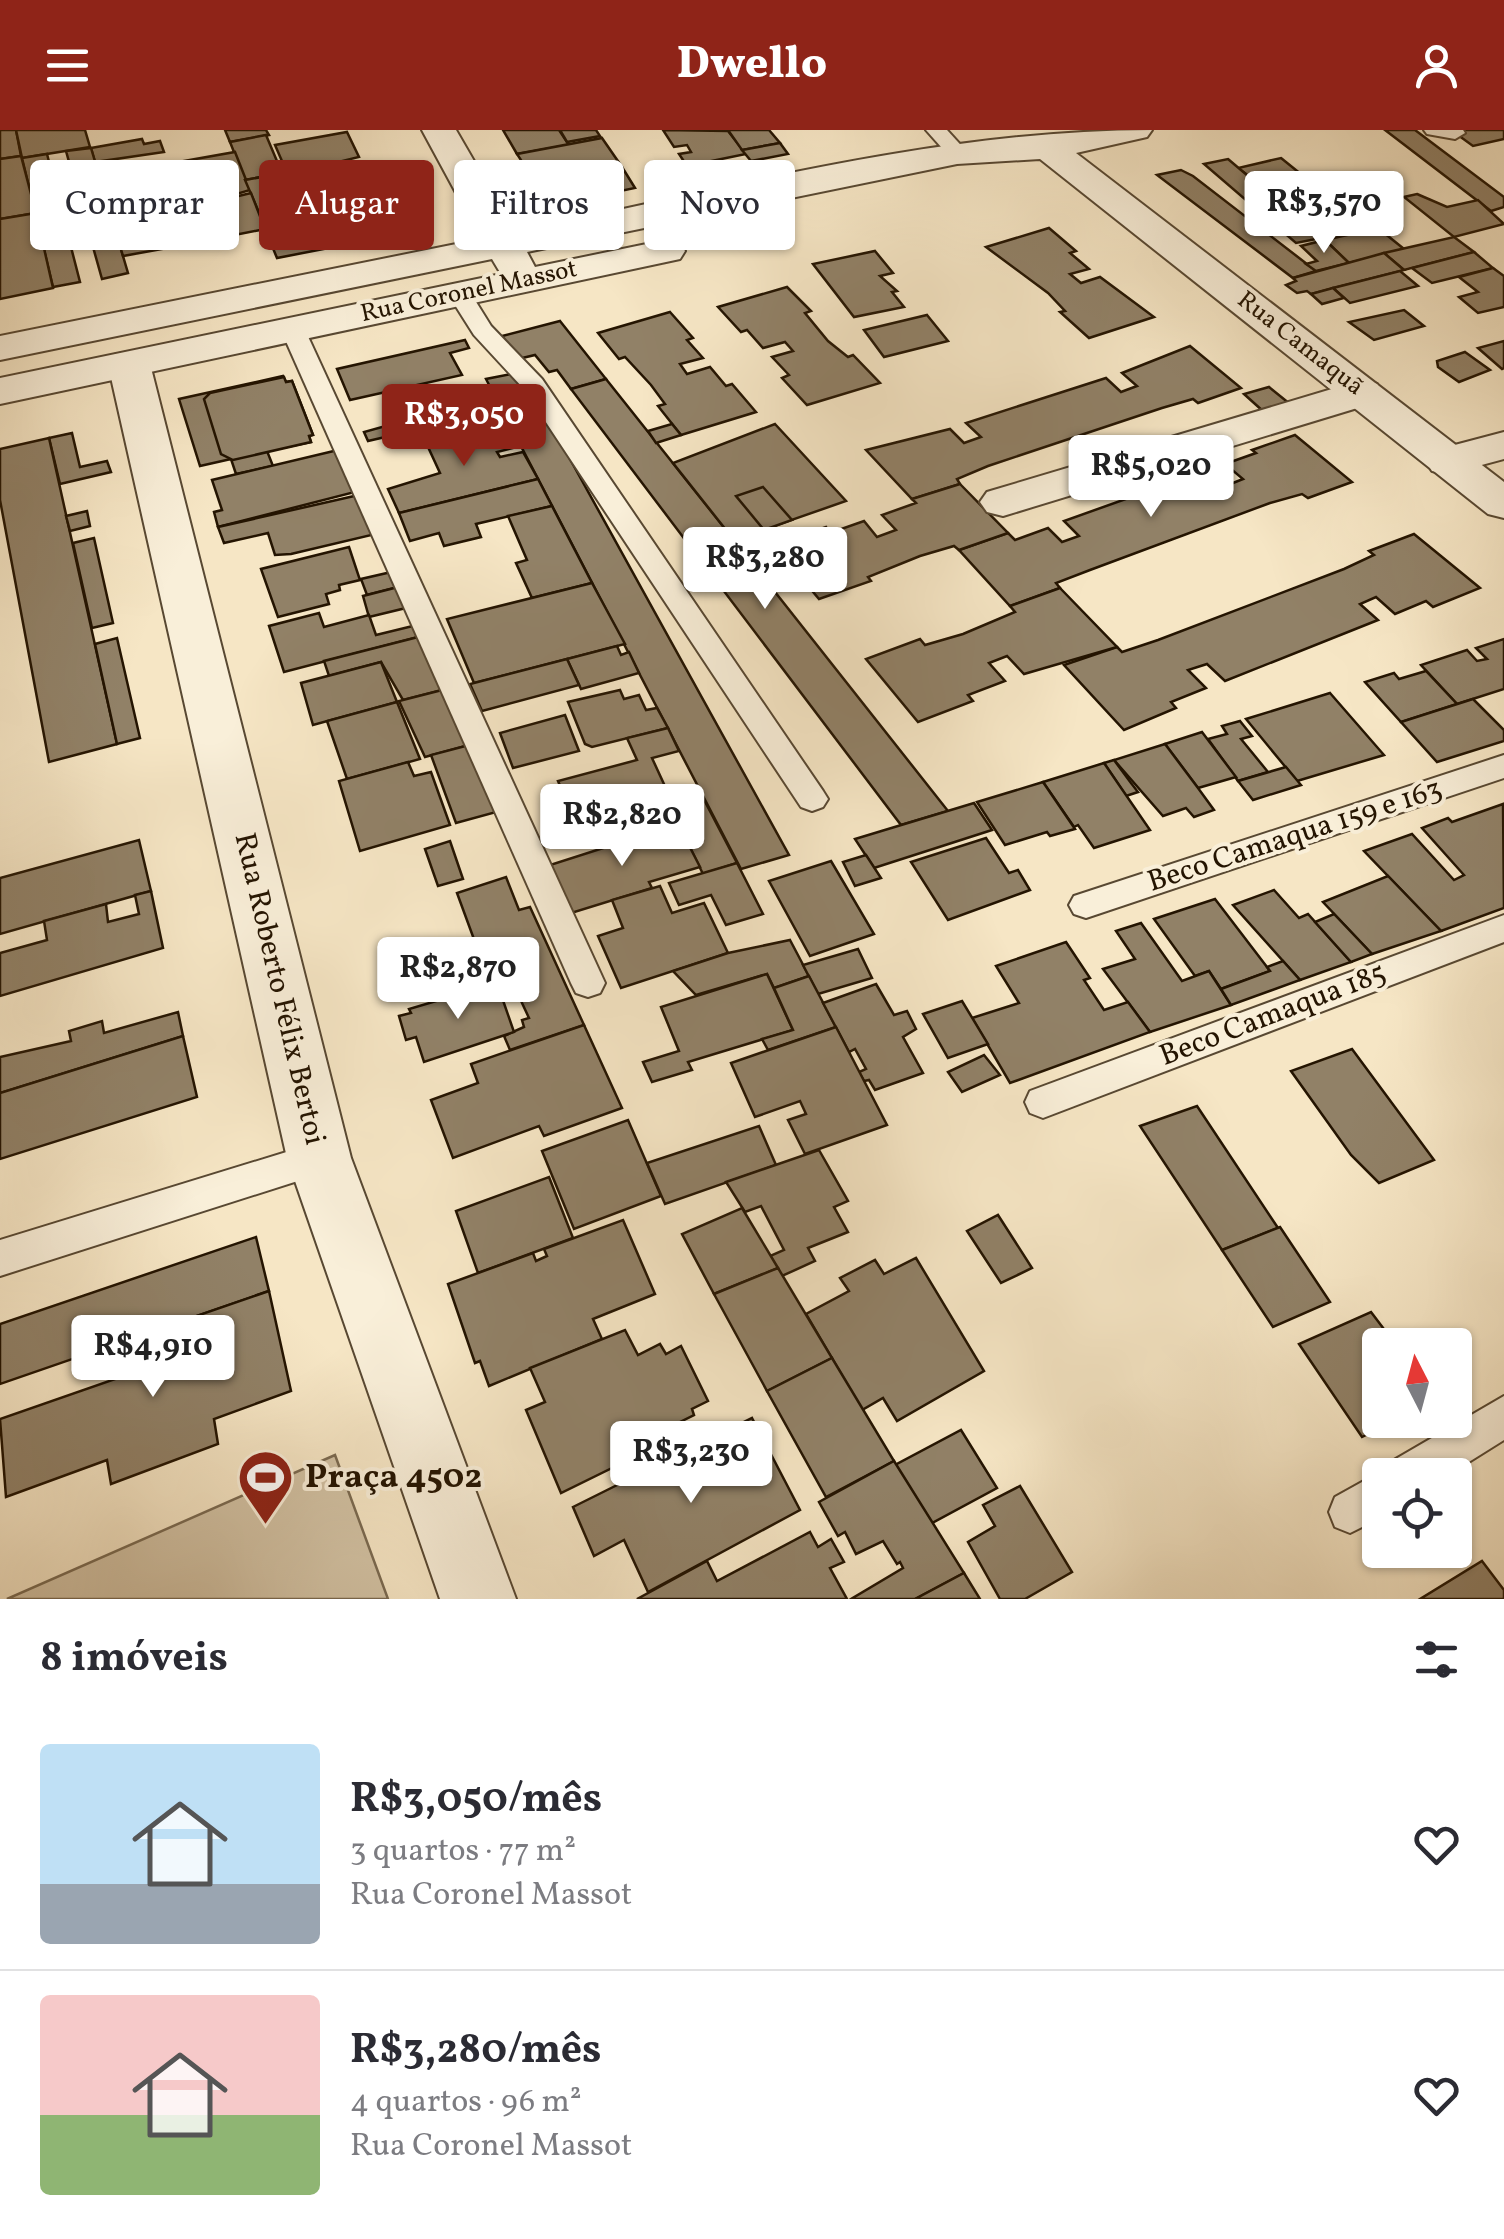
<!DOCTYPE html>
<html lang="pt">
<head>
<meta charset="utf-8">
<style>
	:root { --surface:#fff; --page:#f7f7f7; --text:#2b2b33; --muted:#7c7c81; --line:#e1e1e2; --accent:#8f2418 }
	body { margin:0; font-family:Vollkorn,serif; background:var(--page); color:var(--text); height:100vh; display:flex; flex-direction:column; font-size:38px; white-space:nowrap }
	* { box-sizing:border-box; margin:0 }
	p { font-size:32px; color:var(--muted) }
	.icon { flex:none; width:55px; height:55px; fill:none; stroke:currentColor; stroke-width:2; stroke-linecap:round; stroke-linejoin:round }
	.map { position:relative; height:1469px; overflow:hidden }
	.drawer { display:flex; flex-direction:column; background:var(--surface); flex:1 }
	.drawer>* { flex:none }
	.top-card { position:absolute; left:30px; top:30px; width:1000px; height:90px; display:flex; gap:20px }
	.needle { width:65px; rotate:354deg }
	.controls { position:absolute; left:1362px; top:1198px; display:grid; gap:20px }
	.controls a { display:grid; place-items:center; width:110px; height:110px; border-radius:10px; background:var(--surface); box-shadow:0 2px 8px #0004; font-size:50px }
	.price { position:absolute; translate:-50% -85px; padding:0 22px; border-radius:10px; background:#fff; color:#222; font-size:32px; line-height:65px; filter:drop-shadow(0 2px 5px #0008) }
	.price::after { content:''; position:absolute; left:50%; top:60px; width:30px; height:22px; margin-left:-15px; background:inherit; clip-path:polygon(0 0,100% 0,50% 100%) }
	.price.current { background:var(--accent); color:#fff }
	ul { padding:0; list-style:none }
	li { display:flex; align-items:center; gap:30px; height:250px; padding:0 40px }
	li+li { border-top:2px solid var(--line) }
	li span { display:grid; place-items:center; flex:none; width:280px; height:200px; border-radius:10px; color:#555 }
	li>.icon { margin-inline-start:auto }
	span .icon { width:120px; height:120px; fill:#fffc; stroke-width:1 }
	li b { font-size:42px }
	h2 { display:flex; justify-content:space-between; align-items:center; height:120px; padding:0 40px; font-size:42px }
	.tag { padding:0 35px; border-radius:10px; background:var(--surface); box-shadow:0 2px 8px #0004; font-size:35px; line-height:90px }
	.tag.current { background:var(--accent); color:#fff }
	header { display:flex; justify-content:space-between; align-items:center; height:130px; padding:0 40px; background:var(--accent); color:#fff; font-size:45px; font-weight:800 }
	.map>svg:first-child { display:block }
	.green { fill:#d2c2a4; stroke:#7b6b52; stroke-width:2.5 }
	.building { fill:#918167; stroke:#241401; stroke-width:2.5 }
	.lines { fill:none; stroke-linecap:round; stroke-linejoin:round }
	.service-casing { stroke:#584832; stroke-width:4 }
	.minor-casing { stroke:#584832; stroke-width:4 }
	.tertiary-casing { stroke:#584832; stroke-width:4 }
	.service { fill:#f9efd9; fill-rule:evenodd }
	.minor { fill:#f9efd9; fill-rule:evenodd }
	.tertiary { fill:#f9efd9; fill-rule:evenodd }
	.labels { text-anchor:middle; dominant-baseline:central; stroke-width:8; stroke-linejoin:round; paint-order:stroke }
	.far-street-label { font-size:25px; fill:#241401; stroke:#f9efd9 }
	.street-label { font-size:30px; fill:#241401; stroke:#f9efd9 }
	.near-poi-label { font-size:35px; font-weight:bold; fill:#241401; stroke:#f9efd9; text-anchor:start }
</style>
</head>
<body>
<header><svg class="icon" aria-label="menu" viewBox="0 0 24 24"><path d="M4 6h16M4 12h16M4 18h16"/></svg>Dwello<svg class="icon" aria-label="person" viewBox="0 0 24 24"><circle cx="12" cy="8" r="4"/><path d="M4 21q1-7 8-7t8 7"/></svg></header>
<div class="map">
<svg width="1504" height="1469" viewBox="0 0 1504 1469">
	<rect width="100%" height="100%" fill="#f6e6c5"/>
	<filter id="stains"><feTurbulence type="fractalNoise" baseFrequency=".002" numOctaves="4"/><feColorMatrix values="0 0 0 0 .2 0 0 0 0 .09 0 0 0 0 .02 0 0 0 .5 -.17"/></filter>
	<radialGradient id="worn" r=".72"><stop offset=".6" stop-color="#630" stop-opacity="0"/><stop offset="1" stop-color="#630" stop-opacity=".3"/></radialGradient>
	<polygon class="green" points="335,1325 388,1469 7,1469"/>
	<g class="building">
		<polygon points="0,0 16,0 21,26 0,29"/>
		<polygon points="16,0 85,0 90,17 22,28"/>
		<polygon points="225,0 266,0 269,5 230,12"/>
		<polygon points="503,0 559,0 569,15 517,24"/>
		<polygon points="560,0 596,0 600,6 567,12"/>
		<polygon points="663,0 728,1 746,24 687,36 679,24 691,22 687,15 674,17"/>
		<polygon points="769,0 780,13 742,20 728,0"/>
		<polygon points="1385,0 1415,0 1504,67 1504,77 1491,81"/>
		<polygon points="1451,0 1504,0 1504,9 1473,16"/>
		<polygon points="347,2 359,27 322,36 321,32 285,38 275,15"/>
		<polygon points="266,5 282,43 245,50 230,12"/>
		<polygon points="602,8 622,37 587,44 593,53 542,63 517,24"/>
		<polygon points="142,9 144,14 160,11 164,22 95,32 91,18"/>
		<polygon points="780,13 788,24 751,31 742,20"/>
		<polygon points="91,18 128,143 102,149 66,21"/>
		<polygon points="235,22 250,60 197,76 184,31"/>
		<polygon points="47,24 80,152 53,157 22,28"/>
		<polygon points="21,26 36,83 0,89 0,29"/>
		<polygon points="1281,28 1343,78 1304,87 1238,38"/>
		<polygon points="1228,29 1275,69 1321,108 1296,113 1204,34"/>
		<polygon points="361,33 373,57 305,70 294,46"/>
		<polygon points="622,37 635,58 567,72 559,59 593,53 587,44"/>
		<polygon points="1181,40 1193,46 1316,141 1293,148 1157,45"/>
		<polygon points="143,42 145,48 171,43 195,113 123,126 100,50"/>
		<polygon points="289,42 298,61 292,61 295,70 315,68 322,80 263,92 245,50"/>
		<polygon points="251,63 265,99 209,110 197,76"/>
		<polygon points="1417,64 1447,77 1478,70 1504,94 1454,107 1404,67"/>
		<polygon points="385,74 401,104 277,128 265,99"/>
		<polygon points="36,83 53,158 0,169 0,89"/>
		<polygon points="1049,98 1076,121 1070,123 1089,139 1070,144 1081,153 1100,147 1154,187 1089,208 1060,182 1065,181 1048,163 986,117"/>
		<polygon points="1378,98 1404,119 1349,133 1325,110"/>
		<polygon points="1454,107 1474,122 1404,140 1384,123"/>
		<polygon points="1325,110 1349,133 1316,141 1306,134 1317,131 1301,116"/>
		<polygon points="875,121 893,143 880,146 897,161 892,162 904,177 854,187 813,134"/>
		<polygon points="1474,122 1493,138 1432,153 1412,138"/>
		<polygon points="1384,123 1404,140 1311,164 1307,161 1297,163 1286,155 1296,151 1293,148"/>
		<polygon points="1493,138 1504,146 1504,177 1478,183 1459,167 1478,162 1459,147"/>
		<polygon points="1400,141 1418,156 1350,173 1333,158"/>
		<polygon points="787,157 811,181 805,183 828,211 848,227 853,225 880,253 807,275 782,248 789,245 772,227 793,221 785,212 763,218 747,200 741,202 718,177"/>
		<polygon points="1333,158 1344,168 1322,174 1311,164"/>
		<polygon points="1404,180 1424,196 1374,210 1349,192"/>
		<polygon points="670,182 693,208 687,210 703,228 680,234 687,244 710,237 726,256 732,254 756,282 681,305 658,276 665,274 651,255 625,227 619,229 598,203"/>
		<polygon points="927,185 948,211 884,227 864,200"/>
		<polygon points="560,191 606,249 571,259 557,240 549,242 535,225 518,229 502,206"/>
		<polygon points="465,210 469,218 450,223 462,245 350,270 337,239"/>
		<polygon points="1504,211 1504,238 1502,239 1478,218"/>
		<polygon points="1190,216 1241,258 1198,273 1193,269 1162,278 988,336 957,349 960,354 912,369 866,320 950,299 964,313 981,307 966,293 1106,248 1121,262 1137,256 1122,243"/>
		<polygon points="1465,222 1490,240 1459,252 1438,237 1437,231"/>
		<polygon points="511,244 528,253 789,725 741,739 486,249"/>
		<polygon points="283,246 286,252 292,251 313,305 309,306 311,312 267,321 273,336 236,344 231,329 200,336 179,269"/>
		<polygon points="284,247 286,252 292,251 313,305 309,306 311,312 233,330 221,324 204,269 210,263"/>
		<polygon points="606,249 734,410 948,681 901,695 571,259"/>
		<polygon points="489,256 502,280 368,311 364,302 461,275 459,270 472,267 469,261"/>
		<polygon points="1269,257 1290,274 1264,282 1244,264"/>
		<polygon points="502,280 508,291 483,297 475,286"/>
		<polygon points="481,292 490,311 511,306 517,317 497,322 500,327 523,322 538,349 399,383 388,359 440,343 423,306"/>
		<polygon points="672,294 681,305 656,313 648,301"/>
		<polygon points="775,294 846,371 734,410 673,333"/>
		<polygon points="72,303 80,337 107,331 111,342 60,354 49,308"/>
		<polygon points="1295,305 1352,352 1308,368 1302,364 1270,373 1090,440 1056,453 1060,458 1010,476 959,420 1008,403 1015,410 1048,398 1062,412 1079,406 1064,391 1210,339 1228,355 1243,349 1225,334 1256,323 1252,320"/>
		<polygon points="49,308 117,614 49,632 0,370 0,319"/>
		<polygon points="338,320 355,362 218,397 214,382 222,380 212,350"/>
		<polygon points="538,349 552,376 476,394 481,407 444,416 439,403 410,411 399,383"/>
		<polygon points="960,354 1008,403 959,420 954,416 920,426 868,447 871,451 819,469 774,415 826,397 830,403 864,391 877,407 896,400 882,385 916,373 912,369"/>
		<polygon points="763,357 792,390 764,400 736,366"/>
		<polygon points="363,364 380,403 291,424 275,425 268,403 224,413 218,397"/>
		<polygon points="552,376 592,453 532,468 516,433 527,430 508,386"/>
		<polygon points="87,381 90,396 70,401 66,386"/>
		<polygon points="1414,404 1480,458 1433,477 1426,471 1395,484 1376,467 1360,474 1378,490 1225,551 1207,534 1188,540 1206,558 1171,572 1176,578 1124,600 1064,535 1117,517 1122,522 1158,510 1344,439 1374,425 1369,421"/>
		<polygon points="94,408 113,493 92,498 73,413"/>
		<polygon points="349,417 360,450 339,455 340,460 326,464 329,474 278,487 261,439"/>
		<polygon points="400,440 406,455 367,465 361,449"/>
		<polygon points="592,453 625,514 474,553 447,489"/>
		<polygon points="406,455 414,476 369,487 363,466"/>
		<polygon points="1060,458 1117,517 1024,544 1007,526 989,533 1005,551 968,565 973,571 918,592 866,529 920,509 925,515 963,504 1015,482 1010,476"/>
		<polygon points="319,483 324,497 369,485 376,505 421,494 426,505 284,542 269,496"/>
		<polygon points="426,505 450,558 403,570 381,532 329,546 324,531"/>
		<polygon points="117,508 140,608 117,614 95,514"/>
		<polygon points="1504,509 1504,559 1457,574 1421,535 1467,520 1477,531 1487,529 1476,518"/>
		<polygon points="617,516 621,525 629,522 639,543 581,559 567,529"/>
		<polygon points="567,529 579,555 482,581 470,554"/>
		<polygon points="381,532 397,572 313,595 301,553"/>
		<polygon points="1426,541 1457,574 1401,592 1365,552 1394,543 1399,549"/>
		<polygon points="450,558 473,614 425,627 399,571"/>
		<polygon points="620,560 624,569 639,565 646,580 657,578 668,598 592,617 585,614 568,572"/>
		<polygon points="1330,563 1384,625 1297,651 1246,589"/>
		<polygon points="1473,569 1504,600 1504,611 1437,632 1401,592"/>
		<polygon points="397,572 420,629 347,649 327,591"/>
		<polygon points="565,585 579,621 513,638 500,603"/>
		<polygon points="1240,591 1252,606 1241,609 1268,642 1238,651 1208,609 1227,604 1222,596"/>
		<polygon points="668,598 679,621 652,628 669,665 611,682 614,688 579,699 558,651 637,630 627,608"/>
		<polygon points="1202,602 1236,647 1198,658 1165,614"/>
		<polygon points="473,614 500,681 456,693 431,625"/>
		<polygon points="1165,614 1198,658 1214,680 1194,687 1186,678 1163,686 1114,630"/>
		<polygon points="1114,630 1131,653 1138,662 1126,666 1104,633"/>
		<polygon points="408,632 414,646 431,642 450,695 360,721 339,651"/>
		<polygon points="1104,633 1150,700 1094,718 1078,695 1074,697 1043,652"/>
		<polygon points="1286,637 1301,655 1253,670 1238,651"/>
		<polygon points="1043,652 1075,699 1050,706 1047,702 1005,715 977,672"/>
		<polygon points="701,664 737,733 703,744 668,673"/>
		<polygon points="974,673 992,700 874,738 855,709"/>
		<polygon points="1503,674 1504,778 1441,801 1364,721 1412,704 1454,750 1464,745 1422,698 1448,688 1452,692"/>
		<polygon points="678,694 700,737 649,752 652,758 568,784 547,736"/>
		<polygon points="986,708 1009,743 1018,740 1030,760 948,790 911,732"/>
		<polygon points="139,710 151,761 0,804 0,748"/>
		<polygon points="450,711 463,749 438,756 425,719"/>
		<polygon points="866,725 881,748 855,756 843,732"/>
		<polygon points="831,731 874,804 810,826 769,751"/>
		<polygon points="737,733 763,784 726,795 711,765 679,775 669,753"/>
		<polygon points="1388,746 1441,801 1372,824 1323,772"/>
		<polygon points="506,747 519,780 530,777 584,895 510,920 504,906 524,897 522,890 529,888 509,845 486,851 479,832 466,836 458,818 475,812 457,763"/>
		<polygon points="660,756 672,783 704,773 728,823 621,858 598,806 623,798 612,770"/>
		<polygon points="1274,760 1299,788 1308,784 1351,832 1300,850 1233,775"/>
		<polygon points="151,761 163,818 0,866 0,823 47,810 44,791 106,774 108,792 139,784 135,765"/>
		<polygon points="1215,769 1267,837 1270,841 1221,859 1209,841 1195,846 1154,789"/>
		<polygon points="1334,784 1372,824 1351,832 1315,792"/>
		<polygon points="1141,793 1182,851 1209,841 1231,875 1150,902 1103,839 1135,829 1116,801"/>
		<polygon points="790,810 809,846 774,858 767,844 696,865 673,841 728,823"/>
		<polygon points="1066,812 1090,848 1084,850 1104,880 1128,872 1150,902 1010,953 972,888 1019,873 996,836"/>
		<polygon points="858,819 872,848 818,864 803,835"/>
		<polygon points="1283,831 1300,850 1231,875 1221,859 1270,841 1267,837"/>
		<polygon points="767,844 793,900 688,932 692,940 652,952 643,932 679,921 661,877"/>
		<polygon points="809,846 836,897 768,920 762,909 793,900 774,858"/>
		<polygon points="497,853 514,902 424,932 416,907 406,910 399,886 411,883 409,879"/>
		<polygon points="876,854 894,885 907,881 916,899 903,907 923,943 875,960 869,950 864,951 859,942 866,939 855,919 849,922 823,873"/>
		<polygon points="962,871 988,914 948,928 923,884"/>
		<polygon points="178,882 183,906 0,963 0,927 71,911 69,901 102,891 104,903"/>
		<polygon points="584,895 622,978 544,1006 539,996 453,1028 431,970 478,953 471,934"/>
		<polygon points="836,897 887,995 805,1024 788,990 806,984 800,971 755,987 731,933"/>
		<polygon points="183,906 197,967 0,1029 0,963"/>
		<polygon points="1352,919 1434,1030 1379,1053 1351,1025 1291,941"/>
		<polygon points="984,925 1000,945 962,962 948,942"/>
		<polygon points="1197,976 1278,1098 1222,1120 1140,996"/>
		<polygon points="628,990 661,1066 574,1099 542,1021"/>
		<polygon points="759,996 776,1035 665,1074 647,1033"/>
		<polygon points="819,1020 848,1071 834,1077 848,1102 808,1118 815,1131 782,1146 770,1126 784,1120 761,1076 745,1082 726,1052"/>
		<polygon points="549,1047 573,1108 478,1143 456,1081"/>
		<polygon points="742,1078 778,1138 714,1164 682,1104"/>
		<polygon points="998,1085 1032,1138 1001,1153 967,1101"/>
		<polygon points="623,1090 655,1164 593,1189 602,1209 489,1256 480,1231 475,1233 448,1154 533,1123 536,1131 547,1126 544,1119"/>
		<polygon points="1280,1097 1330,1172 1273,1197 1222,1120"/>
		<polygon points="256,1107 269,1161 0,1254 0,1194"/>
		<polygon points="916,1128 984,1241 897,1291 883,1268 862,1280 806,1184 849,1161 840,1148 875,1130 884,1144"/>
		<polygon points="778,1138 832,1228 767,1261 714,1164"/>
		<polygon points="269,1161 291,1261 214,1289 218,1314 111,1354 107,1330 6,1367 0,1289 144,1239 142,1230 126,1236 121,1212"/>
		<polygon points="1371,1182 1396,1215 1380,1215 1380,1290 1397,1290 1362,1307 1299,1214"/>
		<polygon points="625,1200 638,1225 660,1214 666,1224 681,1216 708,1271 692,1279 694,1285 672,1296 677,1306 561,1363 526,1280 545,1272 530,1238"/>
		<polygon points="832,1228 894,1331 826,1367 767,1261"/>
		<polygon points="752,1288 800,1380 648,1462 624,1410 594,1426 573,1377"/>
		<polygon points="961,1300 997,1358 932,1393 895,1335"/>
		<polygon points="894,1331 964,1443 915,1469 851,1469 903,1438 900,1432 897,1434 883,1411 856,1424 845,1402 838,1406 819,1372"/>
		<polygon points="1020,1356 1072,1442 1025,1469 1000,1469 968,1412 995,1396 983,1375"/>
		<polygon points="810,1402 818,1417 831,1409 844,1432 830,1438 847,1469 637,1469 707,1431 717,1451"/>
		<polygon points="1482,1431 1504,1460 1504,1469 1420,1469"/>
		<polygon points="964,1443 980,1469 915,1469"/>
	</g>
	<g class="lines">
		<defs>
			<g id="service">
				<polygon points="926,0 947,0 968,23 957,29 950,27"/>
				<polygon points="1424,0 1463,0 1465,3 1455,9 1427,4"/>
				<polygon points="460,157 468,159 491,196 542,249 823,661 828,669 823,677 812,681 801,677 524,259 474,205 448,164"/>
				<polygon points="293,193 305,200 605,853 600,863 588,867 576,863 571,853 281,200"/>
				<polygon points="1504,625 1504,648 1086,788 1074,784 1069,775 1074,766"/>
				<polygon points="1504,785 1504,812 1043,988 1030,983 1025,972 1030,961"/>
				<polygon points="319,1012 332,1016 338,1028 332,1040 0,1146 0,1110"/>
				<polygon points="1504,1266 1504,1310 1448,1345 1380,1345 1380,1388 1350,1403 1335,1397 1329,1382 1335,1367 1380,1342 1388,1345 1394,1330"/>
			</g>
			<g id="minor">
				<polygon points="129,222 144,225 150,234 351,1028 516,1469 440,1469 287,1028 108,234 114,225"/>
				<polygon points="1362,250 1377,254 1383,263 1377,272 1003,386 987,382 980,372 987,362"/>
				<polygon points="1504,302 1504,329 1448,344 1432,341 1426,331 1432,321"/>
			</g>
			<path id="tertiary" d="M422,0H456L515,102C725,59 938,0 1152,0L1147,7L1076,23L1504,352V388L1488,384L1040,29L957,34L527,122L535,137L666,110L680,113L685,121L680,129L666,132L0,274V248L501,144L492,129L0,230V206L481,109Z"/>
		</defs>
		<use href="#service" class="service-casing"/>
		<use href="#minor" class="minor-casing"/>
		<use href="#tertiary" class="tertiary-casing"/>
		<use href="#service" class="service"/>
		<use href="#minor" class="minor"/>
		<use href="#tertiary" class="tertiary"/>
	</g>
	<defs>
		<symbol id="stadium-pin" viewBox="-11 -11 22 30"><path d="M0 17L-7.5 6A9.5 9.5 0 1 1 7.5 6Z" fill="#8f2418" stroke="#f9efd9"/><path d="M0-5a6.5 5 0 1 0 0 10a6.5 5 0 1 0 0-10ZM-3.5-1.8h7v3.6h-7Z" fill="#fff"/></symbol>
	</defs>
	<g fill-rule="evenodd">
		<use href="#stadium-pin" x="234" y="1316" width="63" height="86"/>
	</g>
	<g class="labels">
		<g class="far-street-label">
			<text transform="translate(469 162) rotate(-12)">Rua Coronel Massot</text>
			<text transform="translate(1300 214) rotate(38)">Rua Camaquã</text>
		</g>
		<g class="street-label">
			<text transform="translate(1295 706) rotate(-18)">Beco Camaqua 159 e 163</text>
			<text transform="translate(279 859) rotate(77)">Rua Roberto Félix Bertoi</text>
			<text transform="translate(1273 885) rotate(-21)">Beco Camaqua 185</text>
		</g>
		<g class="near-poi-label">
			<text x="305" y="1348">Praça 4502</text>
		</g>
	</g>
	<rect width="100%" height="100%" filter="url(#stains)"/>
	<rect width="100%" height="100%" fill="url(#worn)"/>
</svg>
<div class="controls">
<a><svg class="needle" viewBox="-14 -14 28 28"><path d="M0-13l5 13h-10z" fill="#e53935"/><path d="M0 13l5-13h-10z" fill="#7c7c81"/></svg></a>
<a><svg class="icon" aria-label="locate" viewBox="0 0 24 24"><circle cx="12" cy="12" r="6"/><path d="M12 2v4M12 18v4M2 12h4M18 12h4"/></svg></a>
</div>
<b class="price" style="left:1324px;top:126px">R$3,570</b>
<b class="price current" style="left:464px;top:339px">R$3,050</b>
<b class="price" style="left:1151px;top:390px">R$5,020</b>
<b class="price" style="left:765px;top:482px">R$3,280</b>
<b class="price" style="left:622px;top:739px">R$2,820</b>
<b class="price" style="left:458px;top:892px">R$2,870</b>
<b class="price" style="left:153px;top:1270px">R$4,910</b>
<b class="price" style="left:691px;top:1376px">R$3,230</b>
<div class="top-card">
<a class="tag">Comprar</a>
<a class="tag current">Alugar</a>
<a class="tag">Filtros</a>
<a class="tag">Novo</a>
</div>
</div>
<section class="drawer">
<h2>8 imóveis<svg class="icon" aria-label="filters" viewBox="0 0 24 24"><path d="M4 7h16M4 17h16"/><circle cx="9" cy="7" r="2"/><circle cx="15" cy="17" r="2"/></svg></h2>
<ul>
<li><span style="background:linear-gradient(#bfe0f5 70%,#9aa5b1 0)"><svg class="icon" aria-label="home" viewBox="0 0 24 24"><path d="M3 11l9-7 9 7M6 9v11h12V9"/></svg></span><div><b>R$3,050/mês</b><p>3 quartos · 77 m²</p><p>Rua Coronel Massot</p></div><svg class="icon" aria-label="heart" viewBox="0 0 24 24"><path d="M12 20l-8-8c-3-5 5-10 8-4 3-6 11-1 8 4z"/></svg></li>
<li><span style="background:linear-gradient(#f6c9c9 60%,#8fb573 0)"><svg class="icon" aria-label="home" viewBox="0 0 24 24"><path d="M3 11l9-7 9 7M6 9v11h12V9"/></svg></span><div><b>R$3,280/mês</b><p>4 quartos · 96 m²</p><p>Rua Coronel Massot</p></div><svg class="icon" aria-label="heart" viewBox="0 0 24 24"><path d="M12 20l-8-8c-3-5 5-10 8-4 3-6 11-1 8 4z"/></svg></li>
</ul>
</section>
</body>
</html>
